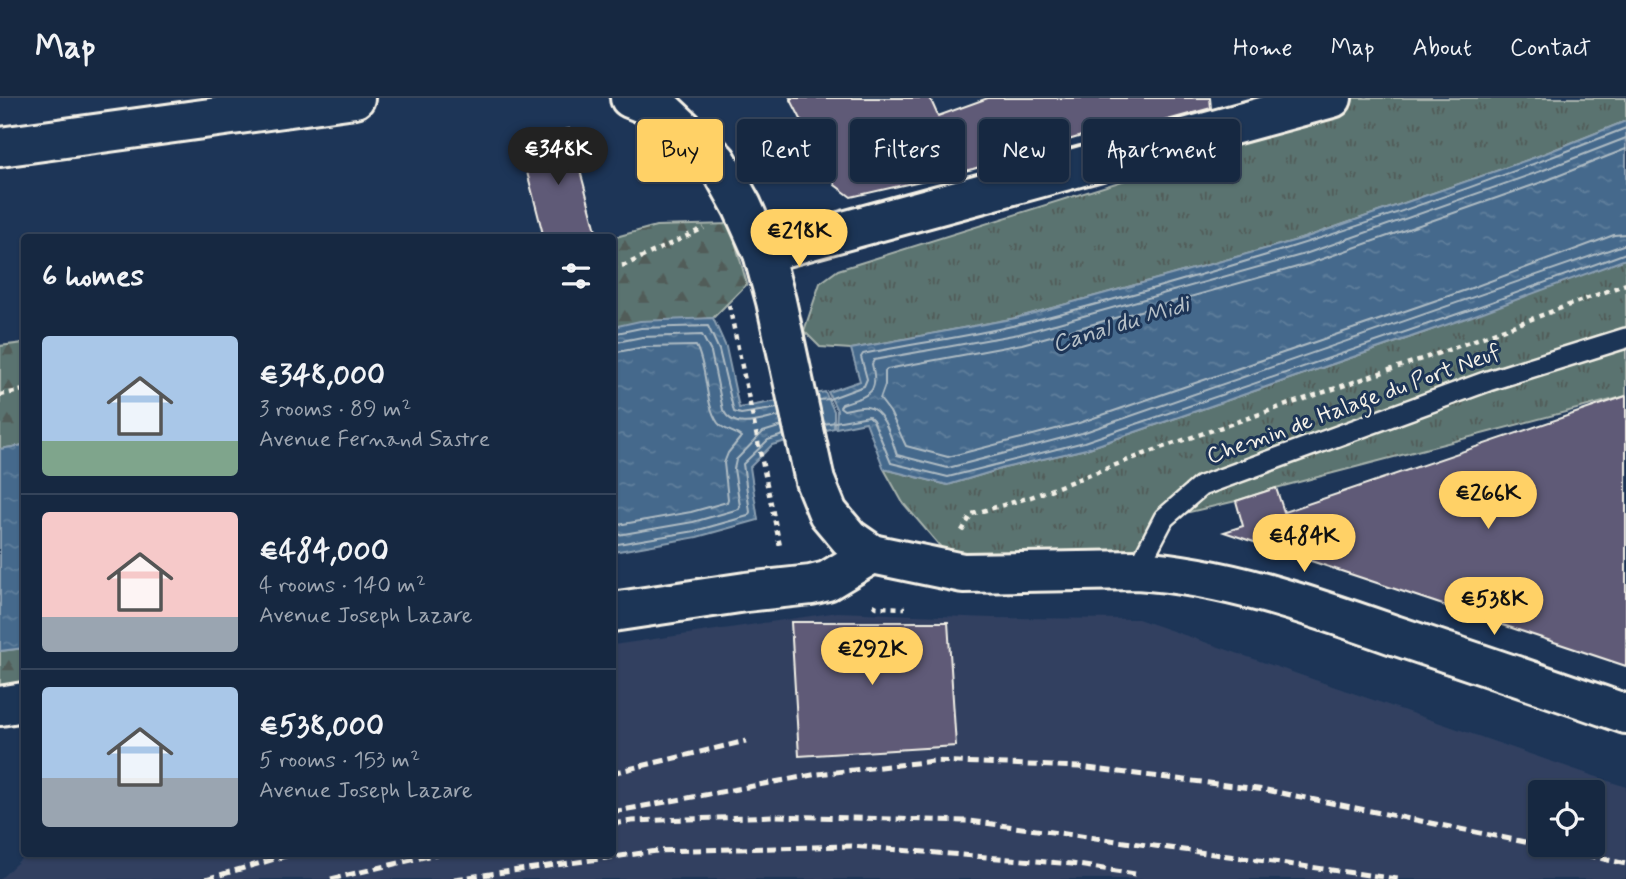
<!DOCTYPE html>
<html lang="en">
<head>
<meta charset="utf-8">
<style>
	:root { --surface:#162841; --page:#1f3048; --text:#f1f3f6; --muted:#9ea6b1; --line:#35445a; --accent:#ffd166 }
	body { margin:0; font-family:Mynerve,sans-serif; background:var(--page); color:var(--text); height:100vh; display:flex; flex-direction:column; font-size:26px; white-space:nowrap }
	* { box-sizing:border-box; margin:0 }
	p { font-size:23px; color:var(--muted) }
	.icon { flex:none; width:38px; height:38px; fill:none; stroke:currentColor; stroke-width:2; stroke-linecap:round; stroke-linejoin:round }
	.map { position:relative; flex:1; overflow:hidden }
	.details { position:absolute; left:21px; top:136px; width:595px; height:623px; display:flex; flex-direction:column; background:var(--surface); border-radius:7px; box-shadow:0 2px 5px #0004,0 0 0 2px var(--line) }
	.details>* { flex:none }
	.banner { position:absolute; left:637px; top:21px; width:665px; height:63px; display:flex; gap:14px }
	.controls { position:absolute; left:1528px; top:682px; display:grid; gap:14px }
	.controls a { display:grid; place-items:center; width:77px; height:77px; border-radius:7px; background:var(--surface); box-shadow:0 2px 5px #0004,0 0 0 2px var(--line); font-size:35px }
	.price { position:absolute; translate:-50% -60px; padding:0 16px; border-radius:24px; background:var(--accent); color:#111; font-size:23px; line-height:46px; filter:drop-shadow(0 2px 4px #0008) }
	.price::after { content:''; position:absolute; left:50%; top:42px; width:21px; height:16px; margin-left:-10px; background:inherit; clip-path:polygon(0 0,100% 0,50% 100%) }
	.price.on { background:#222; color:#fff }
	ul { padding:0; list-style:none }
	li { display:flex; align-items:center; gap:21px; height:175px; padding:0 21px }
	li+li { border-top:2px solid var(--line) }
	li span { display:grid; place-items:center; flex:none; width:196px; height:140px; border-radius:7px; color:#555 }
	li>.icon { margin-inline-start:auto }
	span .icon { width:84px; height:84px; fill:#fffc; stroke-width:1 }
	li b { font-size:30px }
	h2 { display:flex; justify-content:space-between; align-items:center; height:84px; padding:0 21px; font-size:30px }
	.pill { padding:0 24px; border-radius:7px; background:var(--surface); box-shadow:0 2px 5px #0004,0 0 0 2px var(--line); font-size:24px; line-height:63px }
	.pill.on { background:var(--accent); color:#111 }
	header { display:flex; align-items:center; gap:42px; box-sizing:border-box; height:98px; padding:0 35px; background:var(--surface); border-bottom:2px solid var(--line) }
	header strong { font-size:33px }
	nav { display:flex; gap:38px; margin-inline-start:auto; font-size:24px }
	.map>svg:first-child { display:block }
	.built { fill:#304061; fill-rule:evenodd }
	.grass { fill:url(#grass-tufts); stroke:#a7b2ac; stroke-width:2 }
	.forest { fill:url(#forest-firs); stroke:#a7b2ac; stroke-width:2 }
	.water { fill:url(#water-ripples); stroke:#8b9fb1; stroke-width:2 }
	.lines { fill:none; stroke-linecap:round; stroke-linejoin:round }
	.shore { stroke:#aebbc3; stroke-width:2 }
	.building { fill:#5e5a77; stroke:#f4f1e8; stroke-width:2 }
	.service-casing { stroke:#f4f1e8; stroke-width:24 }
	.minor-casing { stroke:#f4f1e8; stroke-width:44 }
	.secondary-casing { stroke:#f4f1e8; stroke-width:44 }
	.path { stroke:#f4f1e8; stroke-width:4.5; stroke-dasharray:5 5; stroke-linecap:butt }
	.service { stroke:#1d3557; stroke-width:19 }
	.minor { stroke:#1d3557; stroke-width:38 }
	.secondary { stroke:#1d3557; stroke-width:38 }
	.rail { stroke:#f4f1e8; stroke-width:5; stroke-dasharray:10 5; stroke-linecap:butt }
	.labels { text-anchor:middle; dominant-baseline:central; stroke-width:6; stroke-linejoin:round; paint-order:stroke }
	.street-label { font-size:23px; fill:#f4f1e8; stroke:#1d3557 }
	.water-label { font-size:24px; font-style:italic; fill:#b7c1c8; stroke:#1d3557 }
</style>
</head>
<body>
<header>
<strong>Map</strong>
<nav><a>Home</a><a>Map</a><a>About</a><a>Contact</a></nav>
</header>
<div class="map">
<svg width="1626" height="781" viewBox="0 0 1626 781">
	<defs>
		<pattern id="grass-tufts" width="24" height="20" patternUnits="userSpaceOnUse" patternTransform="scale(1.75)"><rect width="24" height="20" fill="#5a736f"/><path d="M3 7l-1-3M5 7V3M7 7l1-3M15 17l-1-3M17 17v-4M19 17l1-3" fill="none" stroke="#515b58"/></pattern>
		<pattern id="forest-firs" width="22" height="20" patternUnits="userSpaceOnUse" patternTransform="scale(1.75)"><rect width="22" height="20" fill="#5a736f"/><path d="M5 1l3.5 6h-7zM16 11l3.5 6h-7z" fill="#515b58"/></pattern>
		<pattern id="water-ripples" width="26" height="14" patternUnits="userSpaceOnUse" patternTransform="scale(1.75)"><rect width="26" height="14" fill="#45698c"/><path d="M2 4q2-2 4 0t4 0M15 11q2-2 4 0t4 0" fill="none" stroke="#607f9c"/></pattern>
	</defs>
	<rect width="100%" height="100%" fill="#1d3557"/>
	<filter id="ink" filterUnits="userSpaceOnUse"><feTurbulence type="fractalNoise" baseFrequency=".0143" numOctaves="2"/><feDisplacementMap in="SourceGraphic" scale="14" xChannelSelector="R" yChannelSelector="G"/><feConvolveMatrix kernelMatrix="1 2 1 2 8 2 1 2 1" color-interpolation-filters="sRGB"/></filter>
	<g filter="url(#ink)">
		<path class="built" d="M838,514L993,520L1138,521L1626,689V781H0L26,756H612L613,547ZM1540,695H1592V747H1540Z"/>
		<g class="grass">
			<polygon points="1332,0 1626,0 1626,23 1536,59 1301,141 1016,220 851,251 820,249 804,233 820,185 838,172 1164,70"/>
			<polygon points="1626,160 1626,298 1276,390 1236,403 1164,420 1137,472 963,475 903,405 884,371 948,387 1004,370 1086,351 1423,235"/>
		</g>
		<g class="forest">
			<polygon points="730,126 747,186 713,220 613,230 612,140 656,128"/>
			<polygon points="24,245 24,347 0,351 0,248"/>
			<polygon points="24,550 24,590 0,593 0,553"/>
		</g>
		<g class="water">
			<polygon points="1626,23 1626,161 1475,217 1086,351 1004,370 948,387 884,371 866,324 836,330 837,312 828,294 860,283 851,251 1016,220 1301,141 1536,59"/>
			<polygon points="713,220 726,249 739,310 825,294 834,313 834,330 772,347 750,369 758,422 697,439 613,454 613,229 640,223"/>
			<polygon points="24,347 24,550 0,553 0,351"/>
		</g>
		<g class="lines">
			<g class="shore">
				<path d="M1626,40L1541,73L1305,156L1019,236L874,262L872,266C880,297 868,297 842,306L840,309L844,312C851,311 860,308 867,309C885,311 892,344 897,357L948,370L1082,335L1626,146"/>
				<polyline points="1626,51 1545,83 1308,166 1022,246 887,271 885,273 885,287 880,301 890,314 906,348 948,359 1079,325 1466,192 1614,137 1626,136"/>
				<polyline points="612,236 641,230 708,228 719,252 734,314 741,316 778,310"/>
				<path d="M612,245L642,239L702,237L711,254L723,312C734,334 761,322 780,318"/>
				<path d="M612,255L644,249L696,248C708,270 704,305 718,325C724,333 735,333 741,339L728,355L724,365L728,401L727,404L691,414L612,428"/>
				<path d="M819,302L829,301L864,288L867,281L861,259L863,256C915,245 969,239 1020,226C1226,174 1429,109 1626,30"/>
				<polyline points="824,326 869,318 873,322 891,365 948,379 1084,344 1472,211 1626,155"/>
				<polyline points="612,438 693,424 739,411 740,408 734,371 736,362 763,334 782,328"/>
				<polyline points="612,447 695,433 748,418 750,414 743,366 768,342 783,337"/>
			</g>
		</g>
		<g class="building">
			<polygon points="790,0 930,0 938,18 988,0 1210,0 1211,10 1102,40 1098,33 973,71 851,99 835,87"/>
			<polygon points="569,31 598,140 544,140 519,43"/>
			<polygon points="1626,298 1626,568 1224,434 1243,428 1236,403 1276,390 1284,414"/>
			<polygon points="791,524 948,524 956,648 799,658"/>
		</g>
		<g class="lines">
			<defs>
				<polyline id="service" points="1137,472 1164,420 1201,388 1488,283 1626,240"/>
				<g id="minor">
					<polyline points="763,155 1332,0"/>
					<polyline points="612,514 746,494 811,487 827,483 872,456"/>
					<polyline points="0,608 24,604"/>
				</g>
				<g id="secondary">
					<path d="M630,0L665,14L717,63L742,108L763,155L776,203L815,383L828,415L849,440L872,456L963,475L1137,472C1226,478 1311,508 1394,537C1472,563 1549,589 1626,616"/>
					<polyline points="0,49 355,0"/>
				</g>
			</defs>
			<use href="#service" class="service-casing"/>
			<use href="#minor" class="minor-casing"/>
			<use href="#secondary" class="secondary-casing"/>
			<g class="path">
				<polyline points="612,169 625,167 704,130"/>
				<polyline points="729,207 780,448"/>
				<polyline points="0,297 24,292"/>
				<polyline points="962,433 972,416 1031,399 1163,349 1445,253 1626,186"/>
				<polyline points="873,507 877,509 905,510"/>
			</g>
			<use href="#service" class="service"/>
			<use href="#minor" class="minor"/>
			<use href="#secondary" class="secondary"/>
			<g class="rail">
				<polyline points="612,675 746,643"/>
				<polyline points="612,714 818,676 933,663 1079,669 1266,692 1540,747"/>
				<polyline points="612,726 632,723 775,718 970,723 1398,781"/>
				<polyline points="1542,747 1626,766"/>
				<polyline points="206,781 292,756"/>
				<polyline points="331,781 437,756"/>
				<polyline points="454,781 657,753 851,748 1072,766 1135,776"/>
			</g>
		</g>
	</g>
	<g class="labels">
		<g class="street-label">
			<text transform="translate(1354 307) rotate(-20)">Chemin de Halage du Port Neuf</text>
		</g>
		<g class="water-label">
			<text transform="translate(1121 227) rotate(-17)">Canal du Midi</text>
		</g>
	</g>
</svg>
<div class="controls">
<a><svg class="icon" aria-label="locate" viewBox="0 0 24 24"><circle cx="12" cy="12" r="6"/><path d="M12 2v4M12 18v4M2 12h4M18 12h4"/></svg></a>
</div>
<b class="price on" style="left:558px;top:89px">€348K</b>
<b class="price" style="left:799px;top:171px">€218K</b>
<b class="price" style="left:1488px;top:433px">€266K</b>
<b class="price" style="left:1304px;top:476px">€484K</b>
<b class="price" style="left:1494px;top:539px">€538K</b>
<b class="price" style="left:872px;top:589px">€292K</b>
<div class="banner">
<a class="pill on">Buy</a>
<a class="pill">Rent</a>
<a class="pill">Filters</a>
<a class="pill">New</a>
<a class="pill">Apartment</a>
</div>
<section class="details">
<h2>6 homes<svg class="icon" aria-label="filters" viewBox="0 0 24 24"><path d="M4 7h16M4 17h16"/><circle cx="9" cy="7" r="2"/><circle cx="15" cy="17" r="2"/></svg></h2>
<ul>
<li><span style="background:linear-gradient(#a9c7e8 75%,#7fa58c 0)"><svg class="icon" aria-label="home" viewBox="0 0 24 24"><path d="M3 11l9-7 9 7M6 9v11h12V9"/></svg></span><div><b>€348,000</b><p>3 rooms · 89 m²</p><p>Avenue Fernand Sastre</p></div></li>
<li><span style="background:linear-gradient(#f6c9c9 75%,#9aa5b1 0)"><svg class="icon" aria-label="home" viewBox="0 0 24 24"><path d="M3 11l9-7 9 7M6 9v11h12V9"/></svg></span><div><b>€484,000</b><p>4 rooms · 140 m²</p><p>Avenue Joseph Lazare</p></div></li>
<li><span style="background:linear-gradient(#a9c7e8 65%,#9aa5b1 0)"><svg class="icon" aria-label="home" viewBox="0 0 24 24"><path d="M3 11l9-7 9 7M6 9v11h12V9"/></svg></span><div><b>€538,000</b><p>5 rooms · 153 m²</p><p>Avenue Joseph Lazare</p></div></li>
</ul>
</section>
</div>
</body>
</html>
